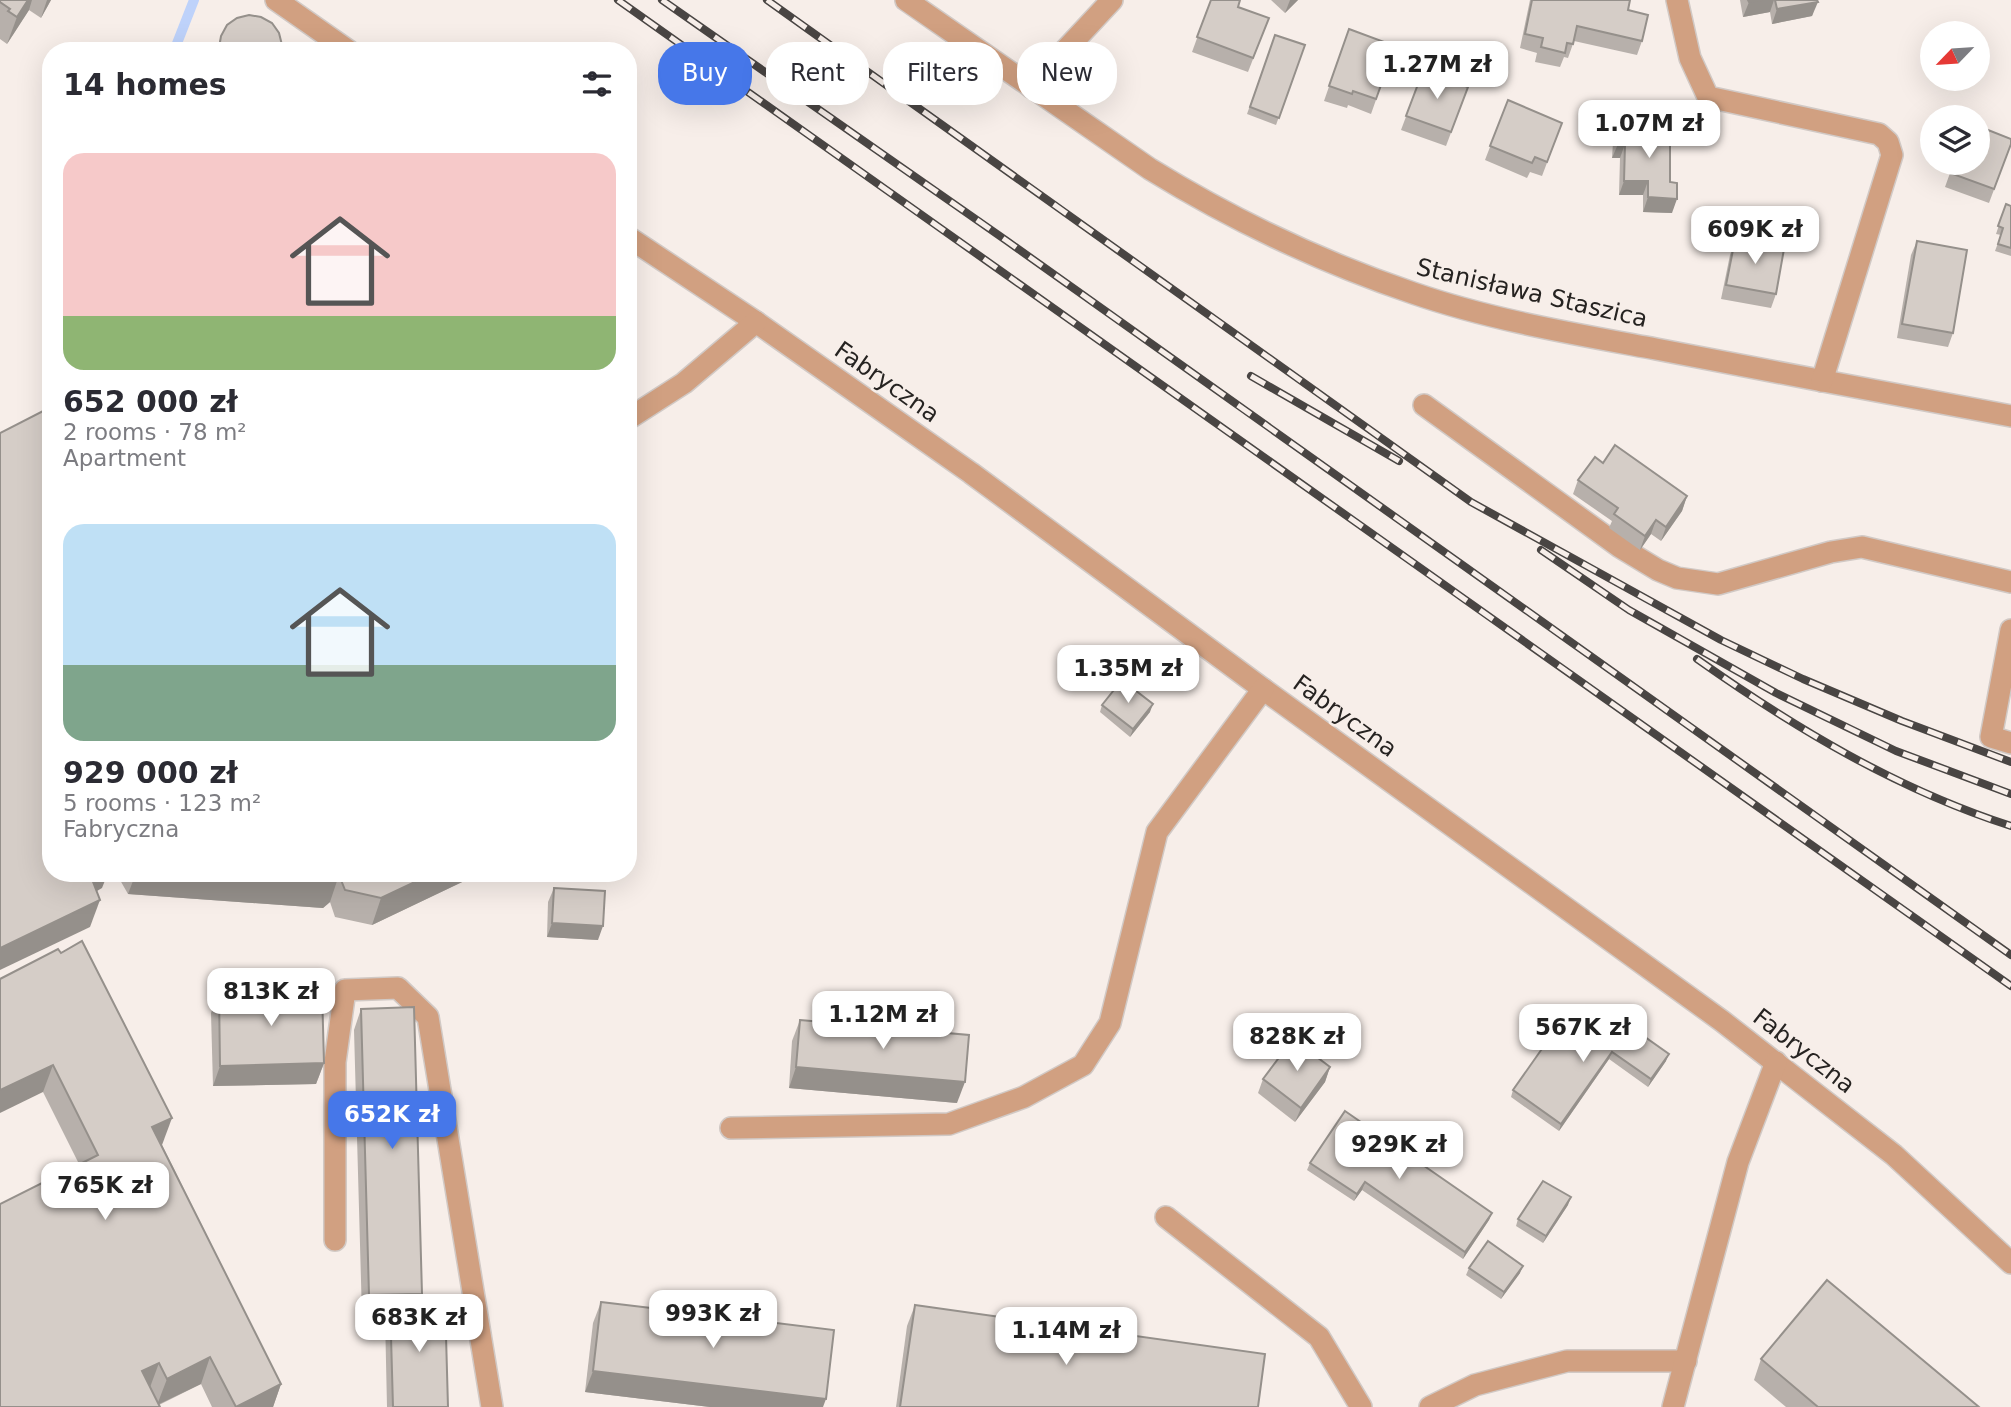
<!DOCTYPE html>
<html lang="en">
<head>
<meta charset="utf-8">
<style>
	:root { --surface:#fff; --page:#f7f7f7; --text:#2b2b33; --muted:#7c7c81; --accent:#4677e9 }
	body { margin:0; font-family:"DejaVu Sans",sans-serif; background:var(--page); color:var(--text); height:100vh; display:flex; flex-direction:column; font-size:26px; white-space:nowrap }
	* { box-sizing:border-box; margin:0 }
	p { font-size:23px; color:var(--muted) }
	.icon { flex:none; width:38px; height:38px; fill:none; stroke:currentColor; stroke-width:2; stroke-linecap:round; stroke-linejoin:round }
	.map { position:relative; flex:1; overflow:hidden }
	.side { position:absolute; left:42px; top:42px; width:595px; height:840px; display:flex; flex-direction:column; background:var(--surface); border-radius:28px; box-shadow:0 7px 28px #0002 }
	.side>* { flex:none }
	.banner { position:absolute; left:658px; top:42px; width:665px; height:63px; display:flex; gap:14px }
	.needle { width:46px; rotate:245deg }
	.fabs { position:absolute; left:1920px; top:21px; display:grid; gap:14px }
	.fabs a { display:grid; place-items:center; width:70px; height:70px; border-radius:50%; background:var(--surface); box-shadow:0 7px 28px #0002; font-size:35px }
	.price { position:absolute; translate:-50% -60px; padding:0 16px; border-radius:14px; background:#fff; color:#222; font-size:23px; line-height:46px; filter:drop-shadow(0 2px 4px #0008) }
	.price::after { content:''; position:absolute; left:50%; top:42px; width:21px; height:16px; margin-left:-10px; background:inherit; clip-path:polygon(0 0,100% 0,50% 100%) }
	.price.on { background:var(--accent); color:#fff }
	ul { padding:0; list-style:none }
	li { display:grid; align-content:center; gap:14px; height:371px; padding:0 21px }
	li span { display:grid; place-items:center; height:217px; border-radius:21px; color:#555 }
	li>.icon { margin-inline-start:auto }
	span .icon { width:126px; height:126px; fill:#fffc; stroke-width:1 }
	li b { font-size:30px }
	h2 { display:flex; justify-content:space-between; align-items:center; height:84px; padding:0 21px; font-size:30px }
	.pill { padding:0 24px; border-radius:28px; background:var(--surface); box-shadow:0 7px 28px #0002; font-size:24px; line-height:63px }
	.pill.on { background:var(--accent); color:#fff }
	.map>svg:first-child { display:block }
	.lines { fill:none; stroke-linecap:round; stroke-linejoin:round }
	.stream { stroke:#bed2fa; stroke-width:10 }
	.minor-casing { stroke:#d1c9c5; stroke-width:24 }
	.minor { stroke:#d1a081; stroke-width:21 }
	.rail-casing { stroke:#494543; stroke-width:8 }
	.rail { stroke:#f7eee9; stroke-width:5; stroke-dasharray:16; stroke-linecap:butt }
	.wall { fill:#b7b0ab }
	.shaded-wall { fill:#95908b }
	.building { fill:#d5cdc7; stroke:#95908b; stroke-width:2 }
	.labels { text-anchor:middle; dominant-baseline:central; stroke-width:5; stroke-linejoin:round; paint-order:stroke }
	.street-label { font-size:24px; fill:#262321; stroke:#f7eee9 }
</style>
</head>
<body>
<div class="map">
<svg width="2011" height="1407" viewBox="0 0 2011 1407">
	<rect width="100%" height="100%" fill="#f7eee9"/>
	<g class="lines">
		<polyline class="stream" points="174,51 194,0"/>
		<defs>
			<g id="minor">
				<polyline points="276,0 349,51"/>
				<path d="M906,0L1150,169C1233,220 1321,262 1413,293C1491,320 1575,334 1656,349C1774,372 1893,394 2011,416"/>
				<polyline points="1677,0 1690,58 1708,97 1879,134 1888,142 1892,155 1822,381"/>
				<polyline points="1031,87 1112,0"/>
				<polyline points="628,237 756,322 971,473 1263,689 1722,1021 1894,1155 2011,1263"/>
				<polyline points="1424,405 1620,547 1658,570 1677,578 1718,584 1831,552 1862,547 2011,582"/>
				<polyline points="628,419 684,383 756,322"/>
				<polyline points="2011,630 1991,737 2011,743"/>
				<polyline points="731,1128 949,1124 1024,1097 1083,1065 1110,1023 1157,832 1263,689"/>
				<polyline points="1166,1217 1319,1337 1361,1407"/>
				<polyline points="335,1240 335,1062 345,990 398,988 428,1017 492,1407"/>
				<polyline points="1430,1407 1475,1385 1567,1361 1686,1361"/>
				<polyline points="1673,1407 1738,1162 1776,1062"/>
			</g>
		</defs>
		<use href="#minor" class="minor-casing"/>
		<use href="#minor" class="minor"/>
		<defs>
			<g id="rail">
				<polyline points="618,0 2011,986"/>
				<polyline points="662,0 1007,241 2011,955"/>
				<polyline points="767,0 1471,502 1721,640 1803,679 1902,721 2011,762"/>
				<polyline points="1251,376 1399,461"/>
				<polyline points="1541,550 1629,610 1776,693 1896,751 2011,794"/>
				<path d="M1697,659C1795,728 1896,789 2011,826"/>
			</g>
		</defs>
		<use href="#rail" class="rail-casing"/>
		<use href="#rail" class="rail"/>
	</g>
	<g class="wall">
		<polygon points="0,0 51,0 41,18 29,10 7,44 0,39"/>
		<polygon points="1211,0 1238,7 1269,18 1248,72 1192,52"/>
		<polygon points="1271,0 1298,0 1285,13"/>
		<polygon points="1530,0 1630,0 1628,10 1642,41 1637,55 1574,41 1568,58 1564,57 1560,67 1535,62 1537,53 1520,48"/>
		<polygon points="1740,0 1817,0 1812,16 1772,24 1770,12 1743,17"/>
		<polygon points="1349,29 1395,46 1371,114 1348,105 1347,108 1324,101"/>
		<polygon points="1275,35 1305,45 1276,125 1247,114"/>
		<polygon points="221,36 281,51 216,51"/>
		<polygon points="1423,71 1468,87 1446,146 1401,130"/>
		<polygon points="1508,100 1562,123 1542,176 1530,172 1527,178 1485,160"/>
		<polygon points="1618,128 1670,182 1672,213 1643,212 1643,195 1619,195 1620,158 1612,158 1613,142"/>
		<polygon points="2011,144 1989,203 1945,187 1950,173 1939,168 1941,163 1978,163"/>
		<polygon points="2006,204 2011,206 2011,256 1995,251 2001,235 1996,234"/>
		<polygon points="1755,235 1766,246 1776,294 1771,308 1721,299 1730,255 1735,240 1752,244"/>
		<polygon points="1917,241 1953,333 1948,347 1897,338 1911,255"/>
		<polygon points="1603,463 1687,496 1682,511 1661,541 1651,534 1640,550 1609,528 1612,521 1573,494 1578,480"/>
		<polygon points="1102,705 1150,712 1130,737 1100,712"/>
		<polygon points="116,873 481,873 372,925 335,917 330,902 323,908 128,894"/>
		<polygon points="554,888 598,940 547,937 548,902"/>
		<polygon points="0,979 162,1145 281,1384 273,1407 212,1407 201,1384 159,1405 0,1407 79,1164 43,1092"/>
		<polygon points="219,992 324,1063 316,1084 213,1086 211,1013"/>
		<polygon points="361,1009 419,1300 448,1407 387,1407 385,1316 362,1316 354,1030"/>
		<polygon points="800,1020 957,1103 789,1088 792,1041"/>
		<polygon points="1592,1039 1666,1061 1648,1087 1609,1059 1559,1131 1511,1097 1513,1090"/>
		<polygon points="1330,1067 1325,1082 1295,1122 1258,1093 1263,1079"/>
		<polygon points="1310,1163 1492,1213 1489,1220 1463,1259 1362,1190 1354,1201 1307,1170"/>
		<polygon points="1568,1205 1543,1243 1516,1226 1518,1219"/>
		<polygon points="1469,1268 1520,1273 1501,1299 1466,1275"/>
		<polygon points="601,1302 823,1407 710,1407 585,1392 593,1323"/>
		<polygon points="915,1305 1258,1407 896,1407 907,1326"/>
		<polygon points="1761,1359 1979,1407 1786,1407 1754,1380"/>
	</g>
	<g class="shaded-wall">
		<polygon points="28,0 32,0 29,10 7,44 17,17"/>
		<polygon points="47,0 51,0 41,18"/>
		<polygon points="1290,0 1298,0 1285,13"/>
		<polygon points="1762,0 1774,0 1770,12 1743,17 1749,2"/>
		<polygon points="1818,2 1812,16 1772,24 1777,9"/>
		<polygon points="1618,144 1625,144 1620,158 1612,158"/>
		<polygon points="1624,181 1648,181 1643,195 1619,195"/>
		<polygon points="1648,197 1677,199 1672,213 1643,212"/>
		<polygon points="1687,496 1682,511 1661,541 1666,527"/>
		<polygon points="1656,520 1651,534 1640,550 1645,536"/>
		<polygon points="1153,704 1150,712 1130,737 1133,729"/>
		<polygon points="91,873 108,873 102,888 80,901 90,874"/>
		<polygon points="136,873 230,873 339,875 330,902 323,908 128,894"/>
		<polygon points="434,873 481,873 372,925 381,898"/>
		<polygon points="100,900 90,927 0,970 0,948"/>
		<polygon points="552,923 603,926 598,940 547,937"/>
		<polygon points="1612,1052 1609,1059 1559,1131 1561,1124"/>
		<polygon points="1669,1054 1666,1061 1648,1087 1651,1079"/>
		<polygon points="324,1063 316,1084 213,1086 220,1066"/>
		<polygon points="53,1065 43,1092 0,1113 0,1090"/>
		<polygon points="796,1067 965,1082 957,1103 789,1088"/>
		<polygon points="1330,1067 1325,1082 1295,1122 1301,1108"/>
		<polygon points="172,1118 162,1145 143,1154 152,1127"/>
		<polygon points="1365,1182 1362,1190 1354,1201 1357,1194"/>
		<polygon points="1571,1197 1568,1205 1543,1243 1546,1236"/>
		<polygon points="1492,1213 1489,1220 1463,1259 1465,1252"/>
		<polygon points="1523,1266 1520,1273 1501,1299 1504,1292"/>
		<polygon points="422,1294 414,1315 390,1301 385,1316 362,1316 369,1295"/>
		<polygon points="210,1357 201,1384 157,1405 167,1379"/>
		<polygon points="159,1363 149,1390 142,1371"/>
		<polygon points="593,1371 826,1399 823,1407 710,1407 585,1392"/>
		<polygon points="281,1384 273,1407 236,1407"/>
	</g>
	<g class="building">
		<polygon points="0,0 28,0 17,17 8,11 10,9 0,2"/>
		<polygon points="1211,0 1240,0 1238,7 1269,18 1253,58 1197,37"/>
		<polygon points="1532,0 1630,0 1628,10 1648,15 1642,41 1577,26 1573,44 1567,43 1565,53 1541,47 1543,38 1525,34"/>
		<polygon points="1748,0 1762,0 1749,2"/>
		<polygon points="1775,0 1817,0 1818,2 1777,9"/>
		<polygon points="249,15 261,17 272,23 279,33 282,45 281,51 220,51 219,48 221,36 227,25 237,18"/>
		<polygon points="1349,29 1395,46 1376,99 1353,91 1352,94 1329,86"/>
		<polygon points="1275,35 1305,45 1279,118 1250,107"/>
		<polygon points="1423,71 1468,87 1451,132 1406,116"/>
		<polygon points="1508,100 1562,123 1547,162 1535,157 1532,163 1490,146"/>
		<polygon points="1978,126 2011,139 2011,144 1994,189 1950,173 1954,163 1978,163"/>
		<polygon points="1618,128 1670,129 1670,182 1677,183 1677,199 1648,197 1648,181 1624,181 1625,144 1618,144"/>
		<polygon points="2006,204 2011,206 2011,248 1998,244 2003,228 1998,226"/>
		<polygon points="1755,235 1767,238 1766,246 1784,249 1776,294 1726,285 1735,240 1753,244"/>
		<polygon points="1917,241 1967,250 1953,333 1902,324"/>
		<polygon points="51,407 51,873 91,873 90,874 100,900 0,948 0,433"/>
		<polygon points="1615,445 1687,496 1666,527 1656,520 1645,536 1614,514 1618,508 1578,480 1595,457 1603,463"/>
		<polygon points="1122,680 1153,704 1133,729 1102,705"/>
		<polygon points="230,873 434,873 381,898 345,890 339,875 333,881"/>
		<polygon points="554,888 605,891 603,926 552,923"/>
		<polygon points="82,941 172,1118 152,1127 281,1384 236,1407 210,1357 167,1379 159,1363 142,1371 160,1407 0,1407 0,1204 98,1155 53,1065 0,1090 0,979 58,949 61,953"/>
		<polygon points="322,990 324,1063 220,1066 219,992"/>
		<polygon points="414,1007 422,1294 369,1295 361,1009"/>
		<polygon points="1611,1013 1669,1054 1651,1079 1612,1052 1561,1124 1513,1090 1563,1019 1592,1039"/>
		<polygon points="800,1020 969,1035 965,1082 796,1067"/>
		<polygon points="1293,1039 1330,1067 1301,1108 1263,1079"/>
		<polygon points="1345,1111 1492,1213 1465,1252 1365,1182 1357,1194 1310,1163"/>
		<polygon points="1543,1181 1571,1197 1546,1236 1518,1219"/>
		<polygon points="1488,1241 1523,1266 1504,1292 1469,1268"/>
		<polygon points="1827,1280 1979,1407 1818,1407 1761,1359"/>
		<polygon points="445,1300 448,1407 393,1407 390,1301"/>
		<polygon points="601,1302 834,1330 826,1399 593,1371"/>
		<polygon points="915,1305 1265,1354 1258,1407 900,1407"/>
	</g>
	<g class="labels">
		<g class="street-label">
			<text transform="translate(1532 293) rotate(13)">Stanisława Staszica</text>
			<text transform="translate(887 382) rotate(35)">Fabryczna</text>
			<text transform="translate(1345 716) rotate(36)">Fabryczna</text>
			<text transform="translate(1804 1051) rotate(38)">Fabryczna</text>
		</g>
	</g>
</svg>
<div class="fabs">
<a><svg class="needle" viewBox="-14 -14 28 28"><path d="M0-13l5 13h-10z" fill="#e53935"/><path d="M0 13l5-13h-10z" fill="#7c7c81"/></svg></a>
<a><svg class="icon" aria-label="layers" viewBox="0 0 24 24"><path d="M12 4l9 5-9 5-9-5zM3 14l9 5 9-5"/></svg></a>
</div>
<b class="price" style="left:1437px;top:101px">1.27M zł</b>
<b class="price" style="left:1649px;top:160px">1.07M zł</b>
<b class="price" style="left:1755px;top:266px">609K zł</b>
<b class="price" style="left:1128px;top:705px">1.35M zł</b>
<b class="price" style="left:271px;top:1028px">813K zł</b>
<b class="price" style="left:883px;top:1051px">1.12M zł</b>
<b class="price" style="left:1583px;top:1064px">567K zł</b>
<b class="price" style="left:1297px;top:1073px">828K zł</b>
<b class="price on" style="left:392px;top:1151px">652K zł</b>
<b class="price" style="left:1399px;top:1181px">929K zł</b>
<b class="price" style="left:105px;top:1222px">765K zł</b>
<b class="price" style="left:713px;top:1350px">993K zł</b>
<b class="price" style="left:419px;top:1354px">683K zł</b>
<b class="price" style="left:1066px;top:1367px">1.14M zł</b>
<div class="banner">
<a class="pill on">Buy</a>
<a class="pill">Rent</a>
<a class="pill">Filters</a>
<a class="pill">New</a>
</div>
<section class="side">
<h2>14 homes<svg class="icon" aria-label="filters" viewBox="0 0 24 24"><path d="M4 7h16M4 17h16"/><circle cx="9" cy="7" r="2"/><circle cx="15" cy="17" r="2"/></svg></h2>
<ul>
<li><span style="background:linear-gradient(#f6c9c9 75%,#8fb573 0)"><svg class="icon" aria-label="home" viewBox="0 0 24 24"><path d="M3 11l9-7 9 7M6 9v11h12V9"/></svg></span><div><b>652 000 zł</b><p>2 rooms · 78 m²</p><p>Apartment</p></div></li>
<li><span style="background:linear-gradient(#bfe0f5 65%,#7fa58c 0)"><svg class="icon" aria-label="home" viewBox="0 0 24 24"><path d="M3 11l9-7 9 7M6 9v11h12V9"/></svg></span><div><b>929 000 zł</b><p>5 rooms · 123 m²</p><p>Fabryczna</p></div></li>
</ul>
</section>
</div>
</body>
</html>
